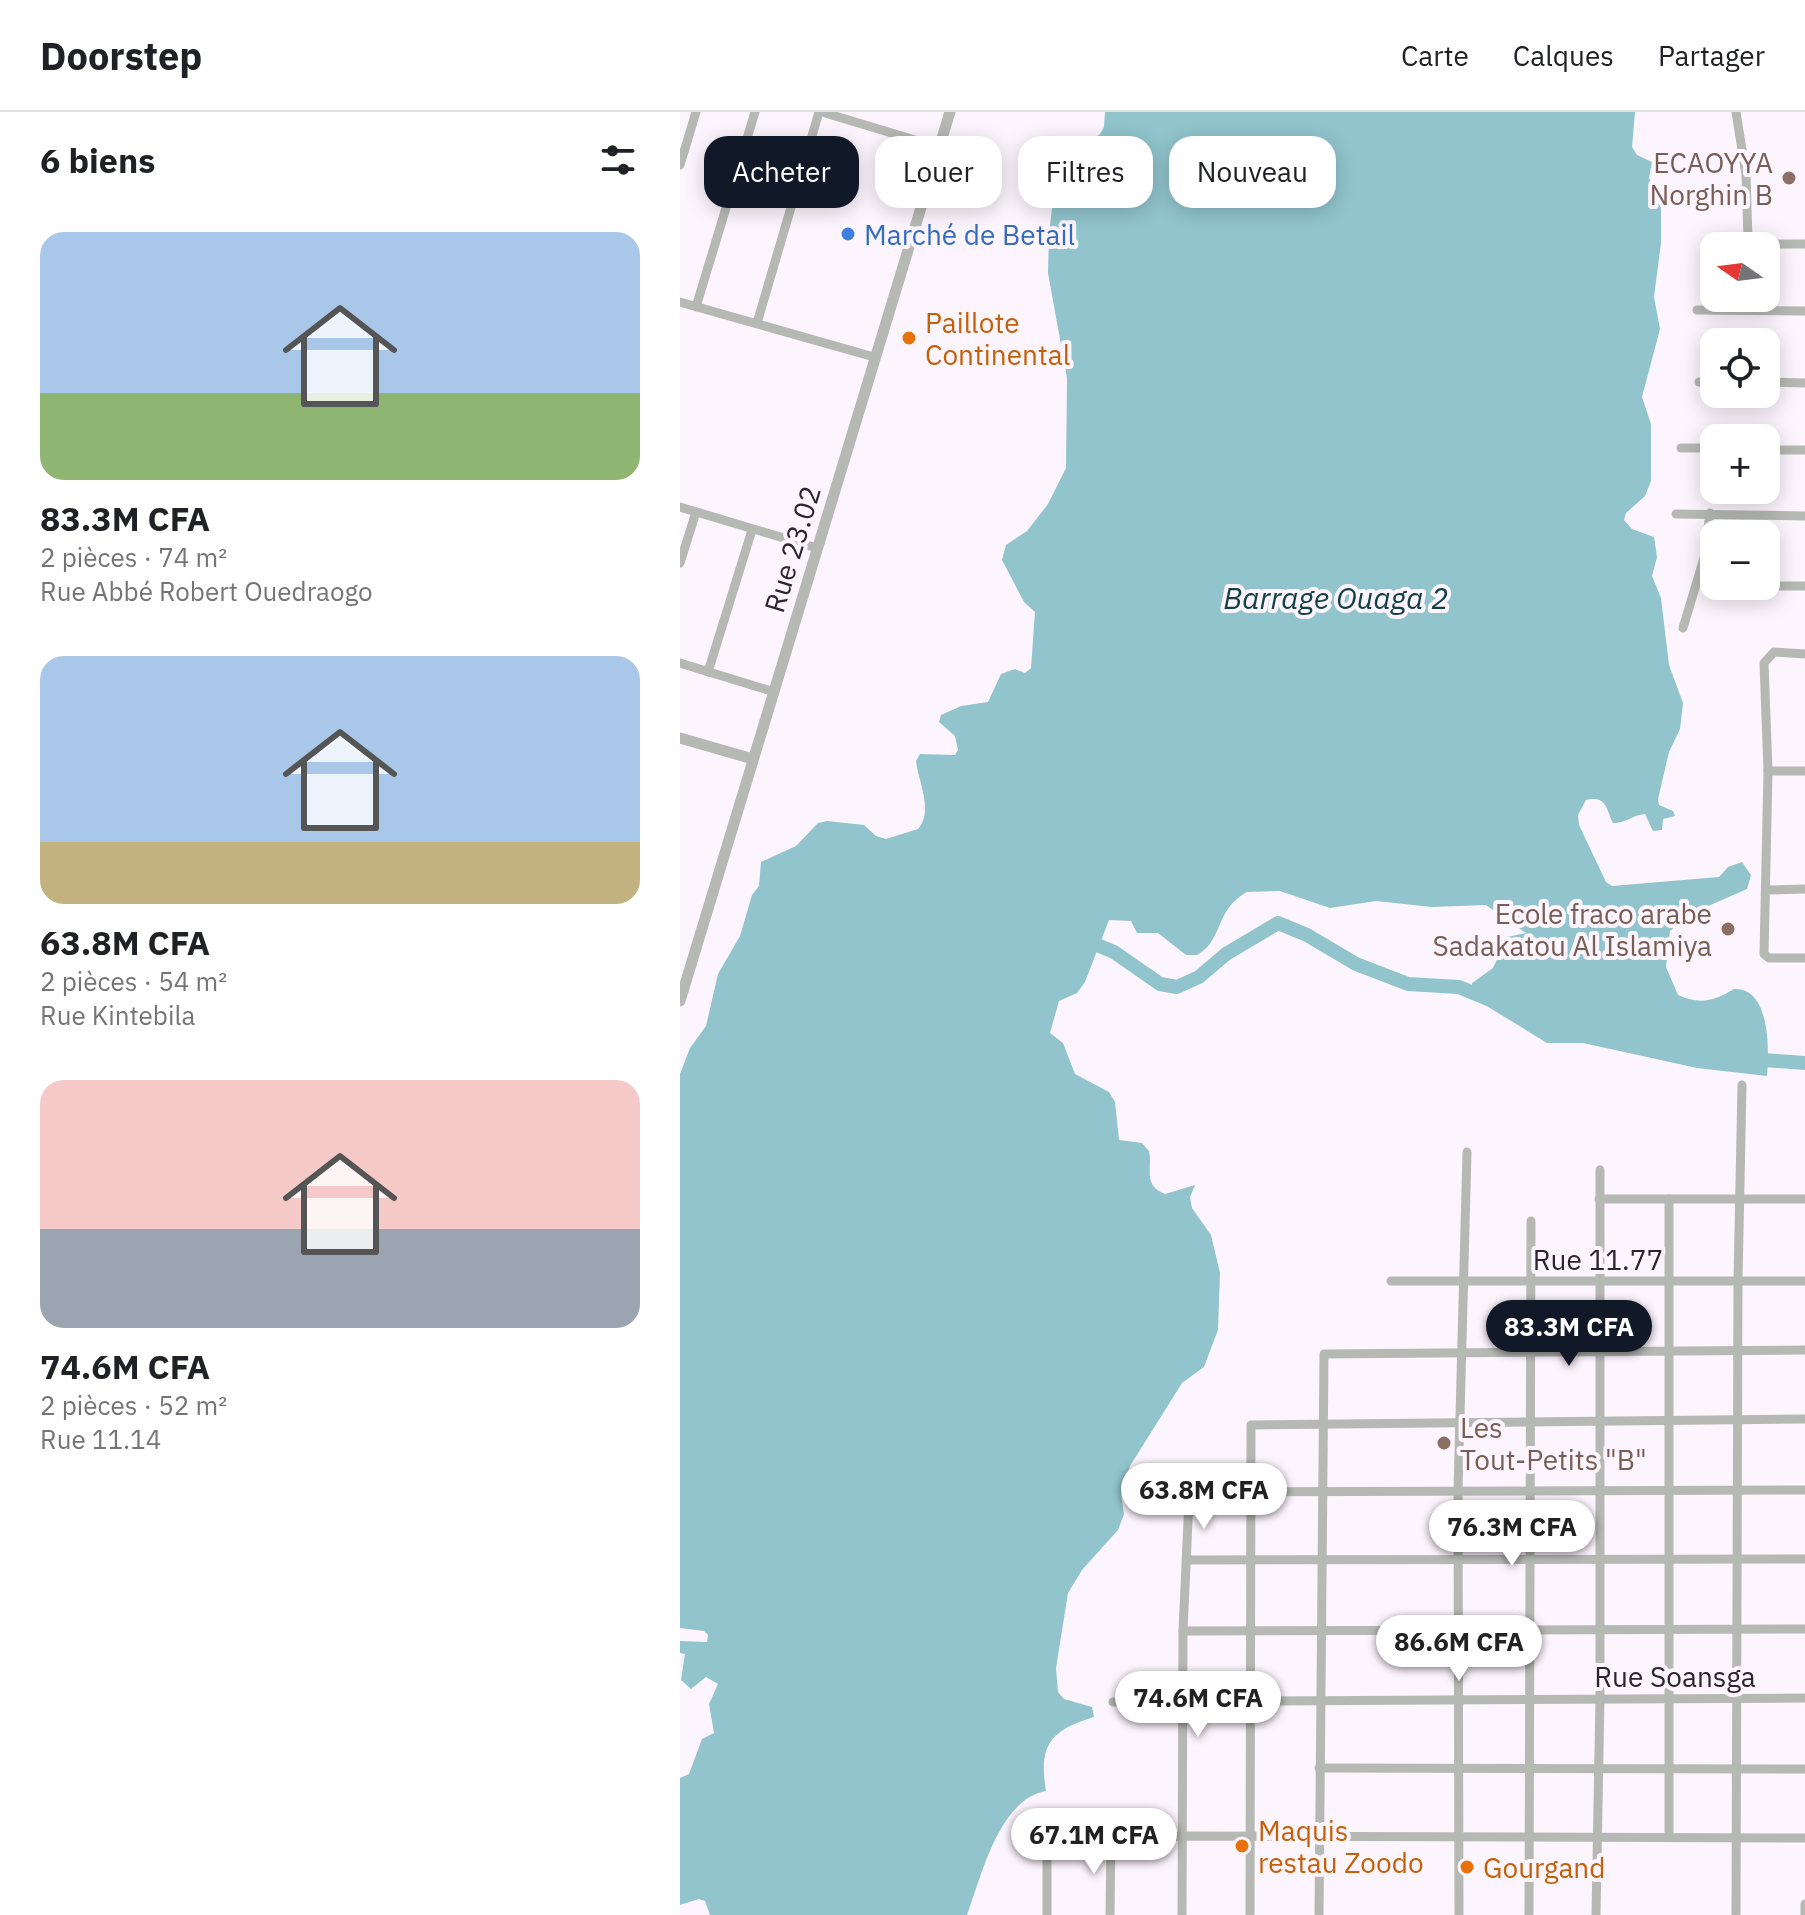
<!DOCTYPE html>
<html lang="fr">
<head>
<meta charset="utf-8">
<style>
	:root { --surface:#fff; --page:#f2f2f2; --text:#202124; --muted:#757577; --line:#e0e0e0; --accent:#111827 }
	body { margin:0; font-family:"IBM Plex Sans",sans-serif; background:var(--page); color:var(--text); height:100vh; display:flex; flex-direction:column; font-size:30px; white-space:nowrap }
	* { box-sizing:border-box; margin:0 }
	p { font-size:26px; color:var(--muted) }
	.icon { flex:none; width:44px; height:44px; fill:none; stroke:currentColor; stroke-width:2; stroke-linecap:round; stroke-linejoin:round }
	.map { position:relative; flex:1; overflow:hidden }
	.sheet { display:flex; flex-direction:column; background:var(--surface); width:680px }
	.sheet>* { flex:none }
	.hud { position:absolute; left:24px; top:24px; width:760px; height:72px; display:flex; gap:16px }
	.needle { width:52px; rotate:284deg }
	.fabs { position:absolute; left:1020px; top:120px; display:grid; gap:16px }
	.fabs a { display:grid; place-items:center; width:80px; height:80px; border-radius:16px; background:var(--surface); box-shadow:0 4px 20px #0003; font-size:40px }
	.price { position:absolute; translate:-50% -68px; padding:0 18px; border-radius:28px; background:#fff; color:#222; font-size:26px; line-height:52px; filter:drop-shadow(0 2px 4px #0008) }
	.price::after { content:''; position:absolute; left:50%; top:48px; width:24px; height:18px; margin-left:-12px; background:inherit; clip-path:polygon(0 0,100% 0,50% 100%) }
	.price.current { background:var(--accent); color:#fff }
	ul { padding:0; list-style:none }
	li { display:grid; align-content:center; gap:16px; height:424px; padding:0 40px }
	li span { display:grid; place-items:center; height:248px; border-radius:24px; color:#555 }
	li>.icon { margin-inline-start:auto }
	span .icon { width:144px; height:144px; fill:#fffc; stroke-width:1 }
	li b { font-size:34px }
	h2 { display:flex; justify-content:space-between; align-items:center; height:96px; padding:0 40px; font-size:34px }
	.chip { padding:0 28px; border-radius:24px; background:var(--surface); box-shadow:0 4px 20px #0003; font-size:28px; line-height:72px }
	.chip.current { background:var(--accent); color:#fff }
	header { display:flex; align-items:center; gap:48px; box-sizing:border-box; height:112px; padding:0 40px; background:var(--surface); border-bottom:2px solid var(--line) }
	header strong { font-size:38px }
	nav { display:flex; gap:44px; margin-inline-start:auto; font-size:28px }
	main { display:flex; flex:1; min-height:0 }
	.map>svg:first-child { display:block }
	.water { fill:#91c4cd }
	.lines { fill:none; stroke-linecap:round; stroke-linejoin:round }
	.river { stroke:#91c4cd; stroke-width:14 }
	.minor { stroke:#b6b8b4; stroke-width:9 }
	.tertiary { stroke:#b6b8b4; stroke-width:11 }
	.education-dot { fill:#8d6e63; stroke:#fdf5fd; stroke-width:3 }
	.shop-dot { fill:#3f7fe0; stroke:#fdf5fd; stroke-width:3 }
	.food-dot { fill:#e8710a; stroke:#fdf5fd; stroke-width:3 }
	.labels { text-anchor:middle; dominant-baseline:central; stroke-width:8; stroke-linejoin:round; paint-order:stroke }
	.education-label { font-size:28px; fill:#785e54; stroke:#fdf5fd; text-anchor:end }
	.shop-label { font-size:28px; fill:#366cbe; stroke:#fdf5fd; text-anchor:start }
	.food-label { font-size:28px; fill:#c56008; stroke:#fdf5fd; text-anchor:start }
	.street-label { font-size:28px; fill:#2a272a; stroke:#fdf5fd }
	.water-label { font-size:30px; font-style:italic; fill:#124148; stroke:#fdf5fd }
</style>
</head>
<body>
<header>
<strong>Doorstep</strong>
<nav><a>Carte</a><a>Calques</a><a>Partager</a></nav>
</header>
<main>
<section class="sheet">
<h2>6 biens<svg class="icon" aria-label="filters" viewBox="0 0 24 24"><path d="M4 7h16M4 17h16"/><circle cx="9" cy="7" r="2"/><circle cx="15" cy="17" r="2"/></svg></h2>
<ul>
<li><span style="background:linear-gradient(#a9c7e8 65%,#8fb573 0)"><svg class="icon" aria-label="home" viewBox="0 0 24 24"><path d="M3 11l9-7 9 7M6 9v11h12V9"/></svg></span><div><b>83.3M CFA</b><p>2 pièces · 74 m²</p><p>Rue Abbé Robert Ouedraogo</p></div></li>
<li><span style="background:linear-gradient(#a9c7e8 75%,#c2b280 0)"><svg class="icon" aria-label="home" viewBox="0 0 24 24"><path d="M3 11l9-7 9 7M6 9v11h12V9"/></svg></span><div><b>63.8M CFA</b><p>2 pièces · 54 m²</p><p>Rue Kintebila</p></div></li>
<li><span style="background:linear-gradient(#f6c9c9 60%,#9aa5b1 0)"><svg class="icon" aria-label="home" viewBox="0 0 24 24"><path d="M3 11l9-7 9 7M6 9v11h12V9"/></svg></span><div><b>74.6M CFA</b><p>2 pièces · 52 m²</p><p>Rue 11.14</p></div></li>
</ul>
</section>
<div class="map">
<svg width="1125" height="1803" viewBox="0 0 1125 1803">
	<rect width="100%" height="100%" fill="#fdf5fd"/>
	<path class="water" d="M425,0H955L952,35L957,43L972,50L969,66L981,91V131L974,185L980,217L962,285L971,312V369L965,384L946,401L944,408L952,417L974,425L977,445L972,464L981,486L989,553L1003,591L1000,617L989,640L978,687L979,693L993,699L995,704L983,707L982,718L973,719L965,702C953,703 946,711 933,711C926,697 927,683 906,688L898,703L899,713L926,770L932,774L1039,765L1048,755L1062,750L1071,763L1067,777L1010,802L990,819L986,855L998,883C1020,893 1034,889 1054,877C1091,875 1089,940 1087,964L1017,956L903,931H867L792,885V871L813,856L827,825L846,821L806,793L752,795L696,789L650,796L600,779L567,780C534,798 544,828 517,843H506L478,821H457L451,809L429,808L405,870L397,881L379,889L370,921L383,931L395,962L429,980L435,990L439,1028L462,1031L469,1039C473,1057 462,1073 485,1082L515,1073L510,1085L512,1096L531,1123L540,1161L538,1218L524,1255L502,1271L450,1354L441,1383L444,1402L438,1418L402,1458L388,1481L376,1556L378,1580L384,1587L412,1595L414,1605C372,1618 358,1631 366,1679C319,1687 301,1765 287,1803H30L25,1789L19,1787L0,1793V1666L9,1662L22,1627L34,1621L29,1592L38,1572L26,1565L11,1577L1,1568L5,1542L0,1541V1529L27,1530L28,1523L24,1519L0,1516V962L10,936L26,914L38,862L60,824L72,783L79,774L81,750L116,734L138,711L147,709L184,713L196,724L206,727L238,717C254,699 238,669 236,649L240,642L275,643L278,638L275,624L259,610L261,603L281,594L308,590L321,562L335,557L345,561L351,556L355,500L344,490L322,448L326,433L347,419L368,392L386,356L387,266L368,161L369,121L372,97L397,39L420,22L424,15Z"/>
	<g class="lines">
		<g class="river">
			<polyline points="405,828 434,840 480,872 497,875 519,865 546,842 598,811 627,823 676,852 728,872 779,875 808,887"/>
			<polyline points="1070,947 1125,951"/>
		</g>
		<g class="minor">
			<polyline points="142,0 258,35"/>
			<polyline points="1056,0 1066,63 1068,128 1073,132 1125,132"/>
			<polyline points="0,53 16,0"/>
			<polyline points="0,190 194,245"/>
			<polyline points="16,195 75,0"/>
			<polyline points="1017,198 1125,199"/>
			<polyline points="77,211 139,0"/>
			<polyline points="1019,270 1034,270"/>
			<polyline points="1086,270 1125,271"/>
			<polyline points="1001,336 1034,336"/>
			<polyline points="1086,338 1125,338"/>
			<polyline points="0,395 137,436"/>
			<polyline points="996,402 1125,404"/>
			<polyline points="0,451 16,400"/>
			<polyline points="1058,474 1082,474"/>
			<polyline points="1086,474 1125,474"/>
			<polyline points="1003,516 1024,446 1030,401"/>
			<polyline points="1125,542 1094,540 1084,551 1088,659 1084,842 1089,846 1125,846"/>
			<polyline points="0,551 94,580"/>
			<polyline points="28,560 72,418"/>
			<polyline points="1088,659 1125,659"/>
			<polyline points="1087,778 1125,777"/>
			<polyline points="919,1087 1125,1087"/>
			<polyline points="711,1169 1125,1169"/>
			<polyline points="507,1448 1125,1447"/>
			<polyline points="503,1519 1125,1517"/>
			<polyline points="433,1590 1125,1586"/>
			<polyline points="639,1656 1125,1657"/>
			<polyline points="989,1725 989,1087"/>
			<polyline points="367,1803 367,1734 372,1728 501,1724 1125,1726"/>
			<polyline points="430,1803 431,1725"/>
			<polyline points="502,1803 503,1519 509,1387 512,1380 1125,1378"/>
			<polyline points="570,1803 571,1313 1125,1307"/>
			<polyline points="639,1803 644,1242 1125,1238"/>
			<polyline points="779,1803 778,1379 787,1040"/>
			<polyline points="849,1803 851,1109"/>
			<polyline points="916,1803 920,1585 920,1058"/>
			<polyline points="1056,1803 1058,1169 1062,973"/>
			<polyline points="1125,1803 1125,1792"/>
		</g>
		<g class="tertiary">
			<polyline points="0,626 73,647"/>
			<polyline points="0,889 270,0"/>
		</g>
	</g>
	<g class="education-dot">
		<circle cx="1109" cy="66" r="8"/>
		<circle cx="1048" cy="817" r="8"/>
		<circle cx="764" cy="1331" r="8"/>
	</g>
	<circle class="shop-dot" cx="168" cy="122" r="8"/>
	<g class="food-dot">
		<circle cx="229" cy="226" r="8"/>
		<circle cx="562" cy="1734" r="8"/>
		<circle cx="787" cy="1755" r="8"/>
	</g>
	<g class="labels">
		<g class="education-label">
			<text x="1093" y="50">ECAOYYA<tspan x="1093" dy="32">Norghin B</tspan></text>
			<text x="1032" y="801">Ecole fraco arabe<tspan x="1032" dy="32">Sadakatou Al Islamiya</tspan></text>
			<text x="780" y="1315" text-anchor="start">Les<tspan x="780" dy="32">Tout-Petits "B"</tspan></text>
		</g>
		<g class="shop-label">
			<text x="184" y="122">Marché de Betail</text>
		</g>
		<g class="food-label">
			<text x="245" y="210">Paillote<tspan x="245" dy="32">Continental</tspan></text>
			<text x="578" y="1718">Maquis<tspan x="578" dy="32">restau Zoodo</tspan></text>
			<text x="803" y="1755">Gourgand</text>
		</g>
		<g class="street-label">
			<text transform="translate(112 437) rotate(-73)">Rue 23.02</text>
			<text x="918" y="1147">Rue 11.77</text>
			<text x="995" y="1564">Rue Soansga</text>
		</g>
		<g class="water-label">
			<text x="656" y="485">Barrage Ouaga 2</text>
		</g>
	</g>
</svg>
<div class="fabs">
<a><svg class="needle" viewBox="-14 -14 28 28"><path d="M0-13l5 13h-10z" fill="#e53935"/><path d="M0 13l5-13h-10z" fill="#757577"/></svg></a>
<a><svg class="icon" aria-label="locate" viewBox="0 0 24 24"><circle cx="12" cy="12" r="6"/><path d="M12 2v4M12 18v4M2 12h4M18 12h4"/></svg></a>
<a>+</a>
<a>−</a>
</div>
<b class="price current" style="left:889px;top:1256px">83.3M CFA</b>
<b class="price" style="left:524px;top:1419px">63.8M CFA</b>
<b class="price" style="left:832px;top:1456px">76.3M CFA</b>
<b class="price" style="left:779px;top:1571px">86.6M CFA</b>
<b class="price" style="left:518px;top:1627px">74.6M CFA</b>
<b class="price" style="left:414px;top:1764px">67.1M CFA</b>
<div class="hud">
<a class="chip current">Acheter</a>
<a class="chip">Louer</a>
<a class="chip">Filtres</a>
<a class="chip">Nouveau</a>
</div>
</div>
</main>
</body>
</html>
